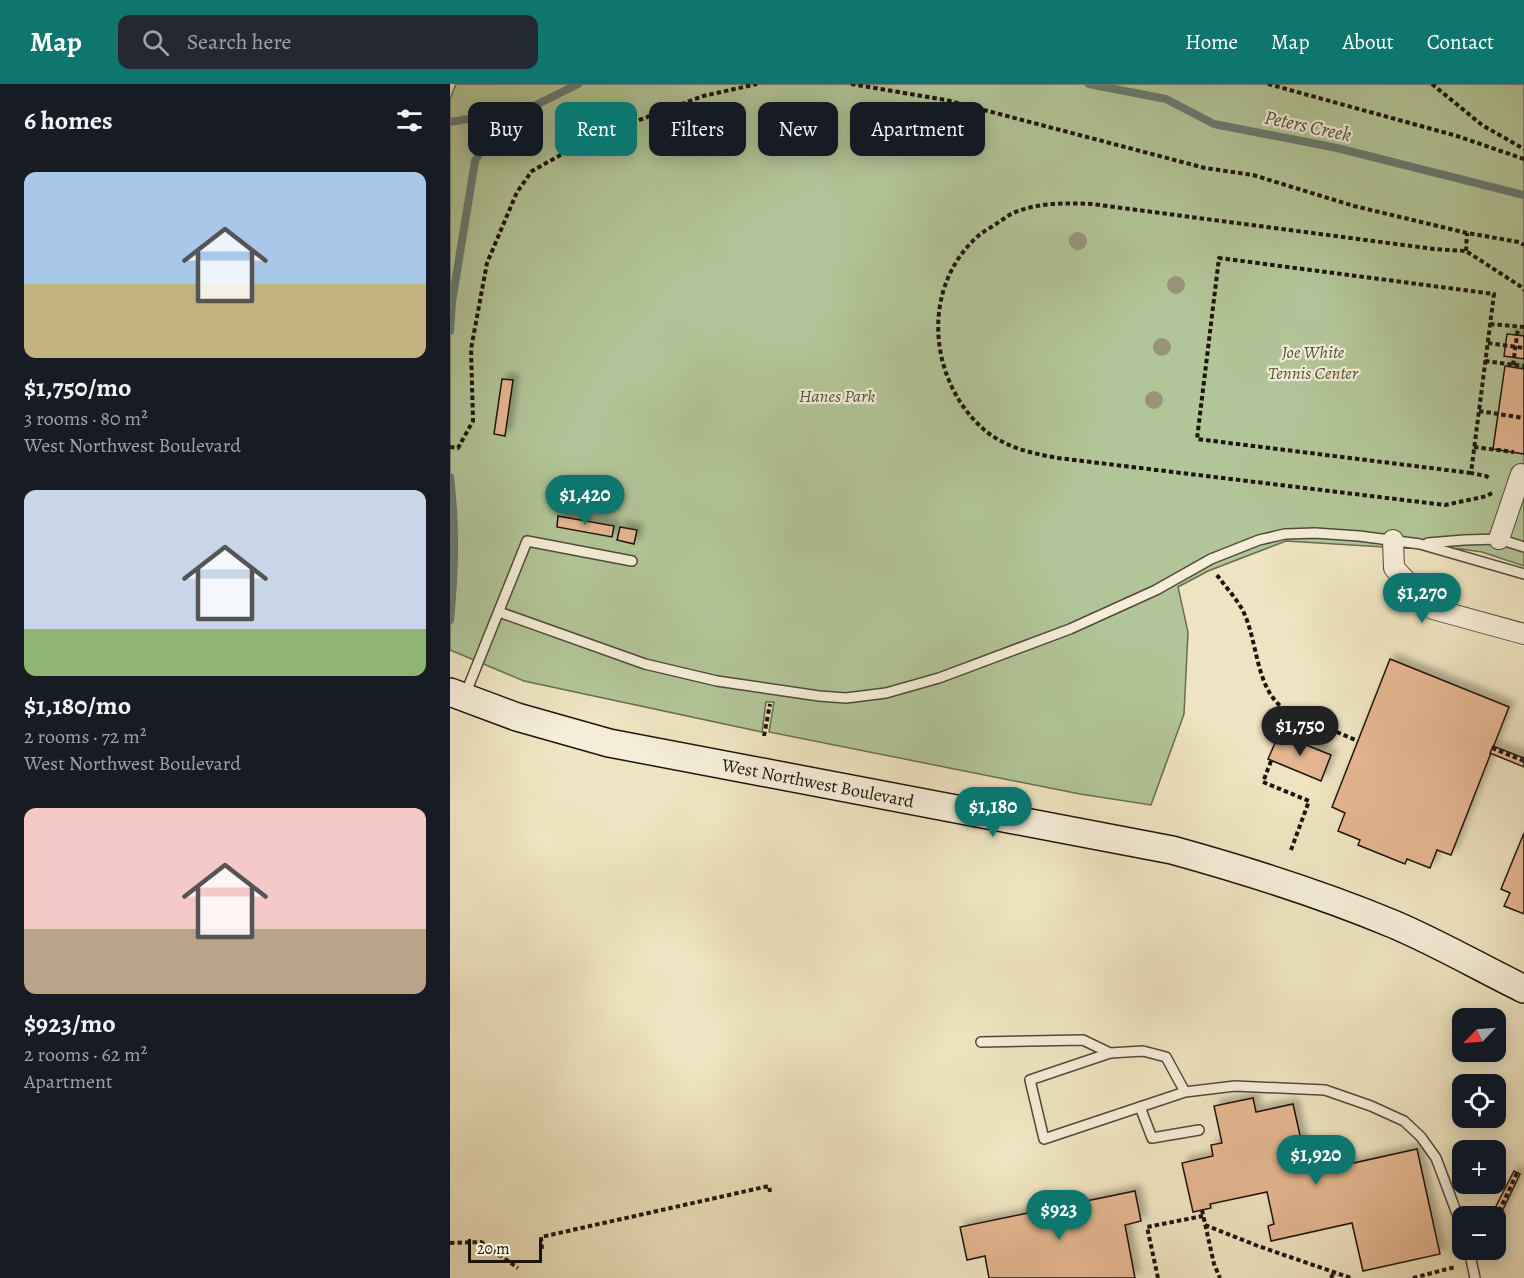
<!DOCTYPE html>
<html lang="en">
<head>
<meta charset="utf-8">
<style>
	:root { --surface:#171b24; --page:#242831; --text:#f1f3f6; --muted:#9ea1a6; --accent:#0f766e }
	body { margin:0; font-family:Alegreya,serif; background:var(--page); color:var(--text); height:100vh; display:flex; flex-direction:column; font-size:22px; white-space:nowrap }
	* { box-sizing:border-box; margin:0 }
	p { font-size:20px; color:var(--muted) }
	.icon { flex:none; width:33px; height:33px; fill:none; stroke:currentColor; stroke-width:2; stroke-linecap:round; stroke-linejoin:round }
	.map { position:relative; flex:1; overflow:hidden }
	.sheet { display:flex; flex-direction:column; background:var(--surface); width:450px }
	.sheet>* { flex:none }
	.banner { position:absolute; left:18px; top:18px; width:570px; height:54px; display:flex; gap:12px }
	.needle { width:39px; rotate:245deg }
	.fabs { position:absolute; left:1002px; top:924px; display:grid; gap:12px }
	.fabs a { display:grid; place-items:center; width:54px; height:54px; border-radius:12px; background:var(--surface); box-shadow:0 3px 15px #0003; font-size:30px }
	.scale { position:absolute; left:18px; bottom:15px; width:74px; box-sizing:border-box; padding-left:6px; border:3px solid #1e150d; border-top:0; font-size:16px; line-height:21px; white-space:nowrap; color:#1e150d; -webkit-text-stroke:4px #f5edd7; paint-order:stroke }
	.price { position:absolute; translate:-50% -51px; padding:0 14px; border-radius:21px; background:var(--accent); color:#fff; font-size:20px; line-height:39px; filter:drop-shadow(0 2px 3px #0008) }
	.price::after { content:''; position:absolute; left:50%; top:36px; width:18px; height:14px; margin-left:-9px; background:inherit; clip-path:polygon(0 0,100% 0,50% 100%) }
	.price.current { background:#222; color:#fff }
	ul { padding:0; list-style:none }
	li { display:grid; align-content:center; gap:12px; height:318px; padding:0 24px }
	li span { display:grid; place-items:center; height:186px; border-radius:12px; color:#555 }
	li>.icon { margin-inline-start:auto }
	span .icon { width:108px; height:108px; fill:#fffc; stroke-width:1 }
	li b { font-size:26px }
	h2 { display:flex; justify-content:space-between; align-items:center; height:72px; padding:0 24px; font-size:26px }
	.chip { padding:0 21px; border-radius:12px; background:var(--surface); box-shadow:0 3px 15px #0003; font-size:21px; line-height:54px }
	.chip.current { background:var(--accent); color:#fff }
	header { display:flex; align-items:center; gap:36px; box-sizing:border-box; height:84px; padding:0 30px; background:var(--accent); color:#fff }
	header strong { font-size:28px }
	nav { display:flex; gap:33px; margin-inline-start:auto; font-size:21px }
	.search { width:420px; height:54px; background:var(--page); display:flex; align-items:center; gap:15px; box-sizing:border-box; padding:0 21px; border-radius:12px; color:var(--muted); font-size:22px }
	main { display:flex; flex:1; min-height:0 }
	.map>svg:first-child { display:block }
	.green { fill:#b2c598; stroke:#686d52; stroke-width:1.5 }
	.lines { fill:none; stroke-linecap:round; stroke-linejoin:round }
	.stream { stroke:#687a72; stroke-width:8 }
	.building { fill:#e5b691; stroke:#1e150d; stroke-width:1.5; filter:url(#shadow) }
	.service-casing { stroke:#52493a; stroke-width:12 }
	.minor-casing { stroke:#52493a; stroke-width:22 }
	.secondary-casing { stroke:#1e150d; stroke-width:30 }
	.path { stroke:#1e150d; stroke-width:4; stroke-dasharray:4.5 3; stroke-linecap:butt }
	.service { stroke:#f5edd7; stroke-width:9 }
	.minor { stroke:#f5edd7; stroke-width:20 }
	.secondary { stroke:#f5edd7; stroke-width:27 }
	.tree { fill:#999479 }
	.labels { text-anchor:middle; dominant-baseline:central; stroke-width:4.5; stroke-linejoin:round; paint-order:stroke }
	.park-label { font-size:18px; font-style:italic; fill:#52533e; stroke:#f5edd7 }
	.street-label { font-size:18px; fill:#1e150d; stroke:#f5edd7 }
	.water-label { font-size:20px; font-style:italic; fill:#495048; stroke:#f5edd7 }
</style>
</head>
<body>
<header>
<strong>Map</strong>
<div class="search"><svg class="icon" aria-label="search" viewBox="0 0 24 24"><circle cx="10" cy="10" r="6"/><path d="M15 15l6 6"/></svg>Search here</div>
<nav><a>Home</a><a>Map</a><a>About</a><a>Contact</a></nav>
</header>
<main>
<section class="sheet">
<h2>6 homes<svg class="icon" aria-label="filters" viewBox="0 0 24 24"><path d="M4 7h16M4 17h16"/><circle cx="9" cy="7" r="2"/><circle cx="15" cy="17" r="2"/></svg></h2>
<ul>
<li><span style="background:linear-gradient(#a9c7e8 60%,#c2b280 0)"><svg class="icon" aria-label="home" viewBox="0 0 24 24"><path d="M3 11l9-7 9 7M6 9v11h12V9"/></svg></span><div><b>$1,750/mo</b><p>3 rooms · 80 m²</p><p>West Northwest Boulevard</p></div></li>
<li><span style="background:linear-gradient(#c9d6e8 75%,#8fb573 0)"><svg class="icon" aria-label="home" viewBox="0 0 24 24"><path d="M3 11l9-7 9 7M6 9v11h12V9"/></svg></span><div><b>$1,180/mo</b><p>2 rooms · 72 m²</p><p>West Northwest Boulevard</p></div></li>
<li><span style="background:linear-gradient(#f6c9c9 65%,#b9a48a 0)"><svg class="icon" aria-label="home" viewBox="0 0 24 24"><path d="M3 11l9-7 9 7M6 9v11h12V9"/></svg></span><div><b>$923/mo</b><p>2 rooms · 62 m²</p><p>Apartment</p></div></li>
</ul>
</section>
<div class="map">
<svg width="1074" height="1194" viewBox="0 0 1074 1194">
	<defs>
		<filter id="shadow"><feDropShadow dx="5.5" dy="-5.5" stdDeviation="3" flood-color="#0004"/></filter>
	</defs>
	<rect width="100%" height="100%" fill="#efe4c1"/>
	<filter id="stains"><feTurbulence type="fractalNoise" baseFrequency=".00333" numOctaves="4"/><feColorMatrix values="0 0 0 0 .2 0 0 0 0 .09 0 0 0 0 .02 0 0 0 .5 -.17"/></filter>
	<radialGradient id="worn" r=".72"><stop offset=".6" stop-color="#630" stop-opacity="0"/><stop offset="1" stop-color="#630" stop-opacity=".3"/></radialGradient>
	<polygon class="green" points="6,0 1074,0 1074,482 1032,468 1011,465 950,464 836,457 758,487 728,503 738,548 734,630 701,721 630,710 319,648 324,618 316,618 312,648 74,597 0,566 0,15"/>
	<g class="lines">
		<g class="stream">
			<polyline points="639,0 716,15 764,40 887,64 1074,111"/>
			<polyline points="0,38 72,26"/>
			<polyline points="0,247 2,218 25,77 42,49 76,26 128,0"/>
			<path d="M0,393C6,441 5,488 0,536"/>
		</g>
	</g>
	<g class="building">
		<polygon points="1057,250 1074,252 1074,275 1054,272"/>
		<polygon points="1055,282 1074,285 1074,370 1043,365"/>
		<polygon points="52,295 63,296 55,352 44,350"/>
		<polygon points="108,432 164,442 162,453 107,443"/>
		<polygon points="170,443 187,446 184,460 167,456"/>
		<polygon points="940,575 1059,623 1001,771 987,766 980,784 957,775 955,780 908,761 910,756 888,747 895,729 882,723"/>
		<polygon points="829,650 881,671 871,697 818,675"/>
		<polygon points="1043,662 1074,674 1074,683 1040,669"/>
		<polygon points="1074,749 1074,830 1054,822 1060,809 1051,805"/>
		<polygon points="803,1014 806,1028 843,1020 854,1069 886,1062 890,1082 967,1065 990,1170 913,1187 902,1139 821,1157 818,1142 824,1140 817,1108 760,1120 761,1124 743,1128 732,1079 763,1072 761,1061 772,1059 764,1022"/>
		<polygon points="1064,1087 1070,1090 1046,1140 1046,1132 1041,1132"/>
		<polygon points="685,1107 691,1137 675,1141 685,1194 539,1194 535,1172 517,1176 510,1143"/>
	</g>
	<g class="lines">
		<defs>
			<g id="service">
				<polyline points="978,459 1014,456 1049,455 1074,463"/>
				<polyline points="49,528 195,580 267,597 369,612 396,614 436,609 489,594 620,545 706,506 761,475 809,456 835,450 865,449 909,452 970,460 1074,490"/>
				<polyline points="15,611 77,457 182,477"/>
				<polyline points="531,958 633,956 660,969"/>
				<polyline points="735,1008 716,973 693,967 660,969 580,996 594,1055 735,1008 785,1002 875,1006 921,1022 954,1037 971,1053 986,1074 1012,1143"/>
				<polyline points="690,1023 702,1054 749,1046"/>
				<polyline points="1019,1166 1025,1194"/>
			</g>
			<g id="minor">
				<polyline points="1049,455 1071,390"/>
				<polyline points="943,456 944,484 983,525 1074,550"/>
			</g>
			<path id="secondary" d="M0,608L67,633L159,659L722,766C798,787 871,810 943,840C988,859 1031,884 1074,905"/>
		</defs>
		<use href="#service" class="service-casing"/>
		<use href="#minor" class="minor-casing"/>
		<use href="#secondary" class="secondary-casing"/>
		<g class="path">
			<polyline points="401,0 496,16 755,84 803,91 904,122 1017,149 1069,158 1074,161"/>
			<polyline points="818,0 1007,52 1074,75"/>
			<polyline points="982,0 1032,41 1074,65"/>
			<polyline points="1016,167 1017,149"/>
			<polyline points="1040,240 1074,243"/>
			<polyline points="1038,259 1074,264"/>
			<polyline points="1035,277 1074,282"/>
			<polyline points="1063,281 1068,244"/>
			<polyline points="1029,327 1074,334"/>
			<polyline points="0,363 8,364 23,337 21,265 37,179 67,108 82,87 139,55 253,12 307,0"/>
			<polyline points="1024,363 1064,368"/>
			<polyline points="1021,389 747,355 769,174 1044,210 1021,389 1036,392 1039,394"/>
			<path d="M1042,409L1037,412L995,421L608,374C579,369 550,362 529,341C478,291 472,203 527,153C532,148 540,144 546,140C551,137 556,133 561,130C587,118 615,119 642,120L984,165L1016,167L1070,202L1074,206"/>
			<path d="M767,491C775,502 785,513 792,525C809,557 804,606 837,627L908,657"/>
			<polyline points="314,652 320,620"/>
			<polyline points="1042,664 1074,677"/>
			<polyline points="821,677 813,698 859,717 841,766"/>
			<polyline points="752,1126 764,1180 770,1194"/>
			<polyline points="1046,1134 1067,1089"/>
			<polyline points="755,1141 808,1162 901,1194"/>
			<polyline points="0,1159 31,1158 68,1184"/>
			<polyline points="92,1165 91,1153 319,1102 320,1108"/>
			<polyline points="708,1194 697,1143 753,1132"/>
			<polyline points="881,1194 884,1188"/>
			<polyline points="963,1194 1005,1183"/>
		</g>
		<use href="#service" class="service"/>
		<use href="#minor" class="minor"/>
		<use href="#secondary" class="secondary"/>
	</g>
	<g class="tree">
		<circle cx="628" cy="157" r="9"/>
		<circle cx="726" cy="201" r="9"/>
		<circle cx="712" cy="263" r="9"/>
		<circle cx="704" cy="316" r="9"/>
	</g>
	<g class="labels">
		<g class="park-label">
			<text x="863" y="268">Joe White<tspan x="863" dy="21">Tennis Center</tspan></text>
			<text x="387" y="312">Hanes Park</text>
		</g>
		<g class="street-label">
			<text transform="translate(368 699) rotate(11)">West Northwest Boulevard</text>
		</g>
		<g class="water-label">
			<text transform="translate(858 42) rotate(12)">Peters Creek</text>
		</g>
	</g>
	<rect width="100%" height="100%" filter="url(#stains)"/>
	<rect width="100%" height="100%" fill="url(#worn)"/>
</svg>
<div class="fabs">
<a><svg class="needle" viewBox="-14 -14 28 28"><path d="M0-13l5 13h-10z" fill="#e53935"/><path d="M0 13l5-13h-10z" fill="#9ea1a6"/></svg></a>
<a><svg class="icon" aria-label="locate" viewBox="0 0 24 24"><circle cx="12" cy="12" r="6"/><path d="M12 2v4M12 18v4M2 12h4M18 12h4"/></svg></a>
<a>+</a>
<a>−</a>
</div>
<div class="scale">20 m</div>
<b class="price" style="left:135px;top:442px">$1,420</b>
<b class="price" style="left:972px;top:540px">$1,270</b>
<b class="price current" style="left:850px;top:673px">$1,750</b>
<b class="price" style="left:543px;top:754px">$1,180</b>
<b class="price" style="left:866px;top:1102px">$1,920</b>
<b class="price" style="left:609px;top:1157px">$923</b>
<div class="banner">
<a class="chip">Buy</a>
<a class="chip current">Rent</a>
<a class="chip">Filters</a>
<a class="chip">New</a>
<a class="chip">Apartment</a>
</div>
</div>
</main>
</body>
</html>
